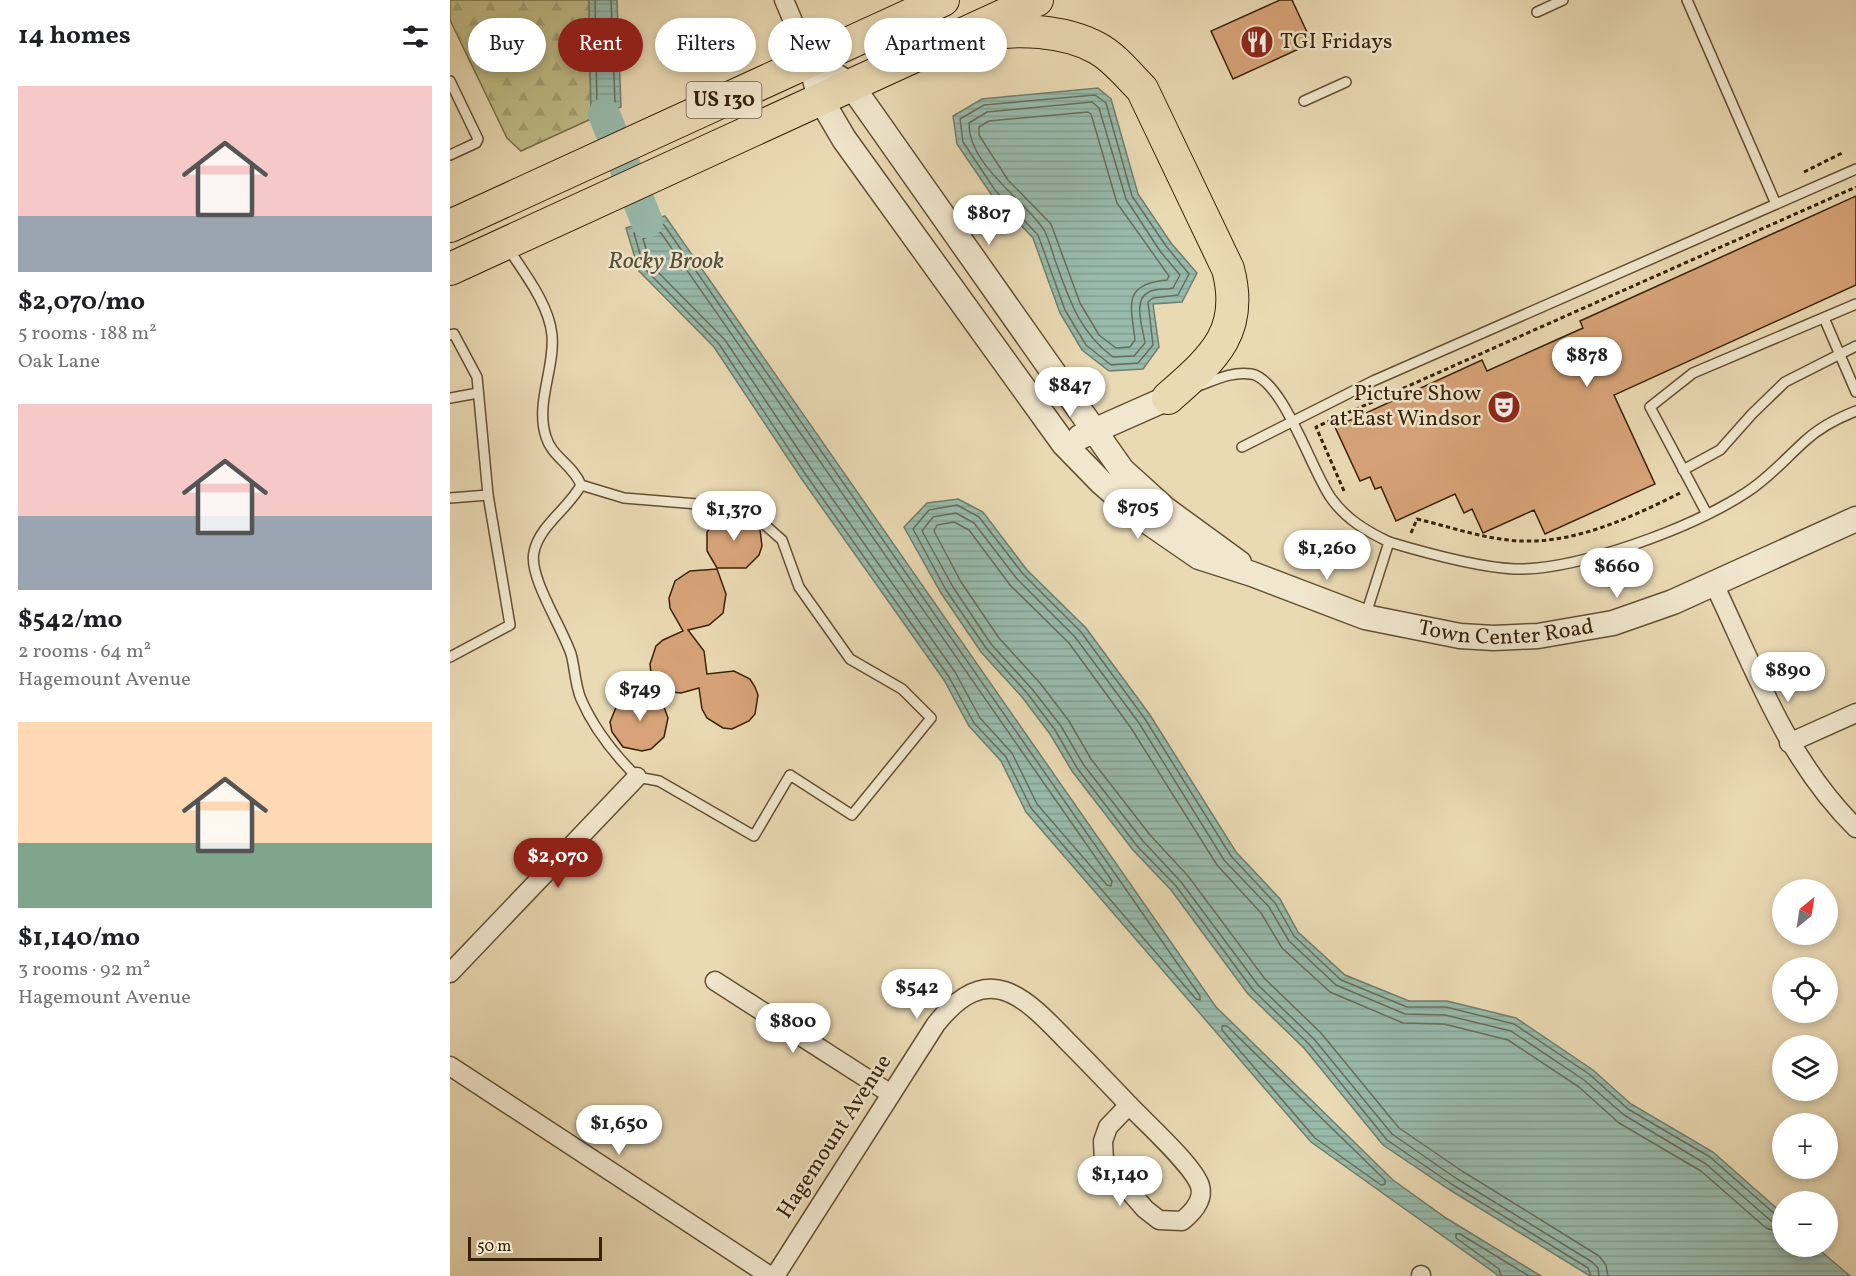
<!DOCTYPE html>
<html lang="en">
<head>
<meta charset="utf-8">
<style>
	:root { --surface:#fff; --page:#f2f2f2; --text:#202124; --muted:#757577; --accent:#8f2418 }
	body { margin:0; font-family:Vollkorn,serif; background:var(--page); color:var(--text); height:100vh; display:flex; flex-direction:column; font-size:22px; white-space:nowrap }
	* { box-sizing:border-box; margin:0 }
	p { font-size:20px; color:var(--muted) }
	.icon { flex:none; width:33px; height:33px; fill:none; stroke:currentColor; stroke-width:2; stroke-linecap:round; stroke-linejoin:round }
	.map { position:relative; flex:1; overflow:hidden }
	.side { display:flex; flex-direction:column; background:var(--surface); width:450px }
	.side>* { flex:none }
	.banner { position:absolute; left:18px; top:18px; width:570px; height:54px; display:flex; gap:12px }
	.needle { width:39px; rotate:30deg }
	.fabs { position:absolute; left:1322px; top:879px; display:grid; gap:12px }
	.fabs a { display:grid; place-items:center; width:66px; height:66px; border-radius:50%; background:var(--surface); box-shadow:0 3px 9px #0003; font-size:30px }
	.scale { position:absolute; left:18px; bottom:15px; width:134px; box-sizing:border-box; padding-left:6px; border:3px solid #372207; border-top:0; font-size:16px; line-height:21px; white-space:nowrap; color:#372207; -webkit-text-stroke:4px #f1e7ce; paint-order:stroke }
	.price { position:absolute; translate:-50% -51px; padding:0 14px; border-radius:21px; background:#fff; color:#222; font-size:20px; line-height:39px; filter:drop-shadow(0 2px 3px #0008) }
	.price::after { content:''; position:absolute; left:50%; top:36px; width:18px; height:14px; margin-left:-9px; background:inherit; clip-path:polygon(0 0,100% 0,50% 100%) }
	.price.on { background:var(--accent); color:#fff }
	ul { padding:0; list-style:none }
	li { display:grid; align-content:center; gap:12px; height:318px; padding:0 18px }
	li span { display:grid; place-items:center; height:186px; border-radius:0px; color:#555 }
	li>.icon { margin-inline-start:auto }
	span .icon { width:108px; height:108px; fill:#fffc; stroke-width:1 }
	li b { font-size:26px }
	h2 { display:flex; justify-content:space-between; align-items:center; height:72px; padding:0 18px; font-size:26px }
	.tag { padding:0 21px; border-radius:27px; background:var(--surface); box-shadow:0 3px 9px #0003; font-size:21px; line-height:54px }
	.tag.on { background:var(--accent); color:#fff }
	main { display:flex; flex:1; min-height:0 }
	.map>svg:first-child { display:block }
	.forest { fill:url(#forest-firs); stroke:#7b7048; stroke-width:1.5 }
	.water { fill:url(#water-rules); stroke:#717e6b; stroke-width:1.5 }
	.lines { fill:none; stroke-linecap:round; stroke-linejoin:round }
	.shore { stroke:#686e5a; stroke-width:1.5 }
	.river { stroke:#98bbad; stroke-width:32 }
	.building { fill:#d8a378; stroke:#372207; stroke-width:1.5 }
	.service-casing { stroke:#645032; stroke-width:12 }
	.minor-casing { stroke:#645032; stroke-width:21 }
	.tertiary-casing { stroke:#645032; stroke-width:27 }
	.trunk-casing { stroke:#372207; stroke-width:34 }
	.path { stroke:#372207; stroke-width:3; stroke-dasharray:4.5 3; stroke-linecap:butt }
	.service { stroke:#f1e7ce; stroke-width:9 }
	.minor { stroke:#f1e7ce; stroke-width:18 }
	.tertiary { stroke:#f1e7ce; stroke-width:24 }
	.trunk { stroke:#eadab4; stroke-width:32 }
	.labels { text-anchor:middle; dominant-baseline:central; stroke-width:5; stroke-linejoin:round; paint-order:stroke }
	.shield { fill:#f1e7ce; stroke:#6f5d43; stroke-width:1.5 }
	.shield-label { font-size:21px; font-weight:bold; fill:#372207 }
	.poi-label { font-size:22px; fill:#372207; stroke:#f1e7ce; text-anchor:start }
	.street-label { font-size:22px; fill:#372207; stroke:#f1e7ce }
	.water-label { font-size:24px; font-style:italic; fill:#545039; stroke:#f1e7ce }
</style>
</head>
<body>
<main>
<section class="side">
<h2>14 homes<svg class="icon" aria-label="filters" viewBox="0 0 24 24"><path d="M4 7h16M4 17h16"/><circle cx="9" cy="7" r="2"/><circle cx="15" cy="17" r="2"/></svg></h2>
<ul>
<li><span style="background:linear-gradient(#f6c9c9 70%,#9aa5b1 0)"><svg class="icon" aria-label="home" viewBox="0 0 24 24"><path d="M3 11l9-7 9 7M6 9v11h12V9"/></svg></span><div><b>$2,070/mo</b><p>5 rooms · 188 m²</p><p>Oak Lane</p></div></li>
<li><span style="background:linear-gradient(#f6c9c9 60%,#9aa5b1 0)"><svg class="icon" aria-label="home" viewBox="0 0 24 24"><path d="M3 11l9-7 9 7M6 9v11h12V9"/></svg></span><div><b>$542/mo</b><p>2 rooms · 64 m²</p><p>Hagemount Avenue</p></div></li>
<li><span style="background:linear-gradient(#ffd9b3 65%,#7fa58c 0)"><svg class="icon" aria-label="home" viewBox="0 0 24 24"><path d="M3 11l9-7 9 7M6 9v11h12V9"/></svg></span><div><b>$1,140/mo</b><p>3 rooms · 92 m²</p><p>Hagemount Avenue</p></div></li>
</ul>
</section>
<div class="map">
<svg width="1406" height="1276" viewBox="0 0 1406 1276">
	<defs>
		<pattern id="forest-firs" width="22" height="20" patternUnits="userSpaceOnUse" patternTransform="scale(1.5)"><rect width="22" height="20" fill="#bfbd88"/><path d="M5 1l3.5 6h-7zM16 11l3.5 6h-7z" fill="#a5a274"/></pattern>
		<pattern id="water-rules" width="6" height="5" patternUnits="userSpaceOnUse" patternTransform="scale(1.5)"><rect width="6" height="5" fill="#98bbad"/><path d="M0 2.5h6" fill="none" stroke="#84a093"/></pattern>
	</defs>
	<rect width="100%" height="100%" fill="#eadab4"/>
	<filter id="stains"><feTurbulence type="fractalNoise" baseFrequency=".00333" numOctaves="4"/><feColorMatrix values="0 0 0 0 .2 0 0 0 0 .09 0 0 0 0 .02 0 0 0 .5 -.17"/></filter>
	<radialGradient id="worn" r=".72"><stop offset=".6" stop-color="#630" stop-opacity="0"/><stop offset="1" stop-color="#630" stop-opacity=".3"/></radialGradient>
	<polygon class="forest" points="0,0 139,0 141,119 71,151 57,138 0,20"/>
	<g class="water">
		<polygon points="139,0 167,0 171,107 141,119"/>
		<polygon points="648,88 661,99 688,194 721,243 747,273 732,302 703,304 709,347 693,369 659,371 632,350 610,313 583,238 541,194 507,144 503,116 532,99"/>
		<polygon points="215,216 766,1007 943,1180 996,1218 1091,1276 1049,1276 861,1142 576,812 551,761 519,726 494,680 351,478 264,347 189,271 176,228"/>
		<polygon points="508,499 533,512 577,570 636,628 700,715 786,852 830,899 848,932 895,975 959,1001 997,1001 1066,1018 1143,1070 1181,1104 1263,1152 1332,1213 1332,1246 1366,1247 1400,1276 1140,1276 1000,1190 933,1145 854,1048 798,994 721,890 683,850 622,771 600,734 572,697 531,652 491,593 454,527 477,503"/>
	</g>
	<g class="lines">
		<g class="shore">
			<polyline points="145,0 147,106 150,109 165,102 161,0"/>
			<polygon points="645,95 656,103 682,196 716,246 739,274 728,295 703,298 698,302 703,345 688,363 661,365 636,345 615,310 588,235 545,190 513,142 510,119 534,105"/>
			<path d="M642,102L649,108L676,199L710,251L730,275L723,288C716,290 706,288 699,292C682,299 693,329 695,343L684,356L663,357C629,332 619,299 605,260C602,251 599,239 594,230C574,199 518,165 519,123L537,112Z"/>
			<path d="M638,112L641,114L667,203L719,276L717,280C672,284 681,305 685,340L680,347L666,348L649,335L630,303L601,224L558,180L529,135V127L539,121Z"/>
			<polygon points="211,223 214,225 750,996 750,1000 746,999 581,808 556,757 524,723 499,677 356,475 269,344 194,268 184,233"/>
			<polygon points="208,232 211,233 662,881 661,886 657,885 587,804 562,753 530,718 505,672 362,470 275,340 201,265 193,239"/>
			<polygon points="772,1026 777,1026 935,1180 935,1184 931,1185 865,1138 772,1030"/>
			<polyline points="1051,1276 1049,1269 1006,1238 1006,1234 1010,1234 1079,1276"/>
			<polyline points="1141,1276 1138,1268 1003,1185 937,1140 859,1044 803,990 726,886 687,846 627,768 605,730 577,693 536,648 496,590 463,529 479,510 507,505 529,517 573,574 631,632 695,719 781,856 825,903 844,936 891,980 957,1007 996,1007 1064,1024 1139,1074 1178,1109 1260,1157 1326,1215 1332,1216"/>
			<polyline points="1149,1276 1148,1268 1142,1262 1007,1179 942,1134 864,1039 808,985 731,882 693,841 633,764 611,726 582,689 541,644 503,587 472,531 483,517 506,513 524,523 567,579 625,637 689,723 774,860 819,907 839,941 886,985 955,1014 995,1015 1061,1031 1134,1080 1174,1115 1256,1164 1321,1221 1332,1224"/>
			<polyline points="1158,1276 1156,1265 1149,1256 1012,1171 949,1128 871,1033 815,979 738,876 700,835 641,759 619,721 590,683 549,638 511,582 484,531 487,525 504,522 519,530 560,585 619,643 681,728 767,865 811,913 832,948 880,992 953,1023 994,1024 1058,1040 1129,1087 1169,1123 1251,1171 1316,1228 1332,1233"/>
		</g>
		<polyline class="river" points="154,114 197,222"/>
	</g>
	<g class="building">
		<polygon points="830,0 842,0 862,43 783,79 761,31"/>
		<polygon points="1406,196 1406,285 1164,395 1205,484 1095,534 1084,510 1033,533 1022,509 1014,513 1005,494 946,521 931,487 925,489 920,477 910,481 885,427 1032,360 1037,371 1133,328 1130,321"/>
		<polygon points="277,513 293,515 310,530 312,546 309,555 296,568 267,568 257,551 257,532 268,517"/>
		<polygon points="267,569 276,594 273,613 259,625 238,630 254,651 257,674 284,671 300,679 305,687 308,695 305,714 299,721 282,729 273,728 257,718 252,709 249,688 231,693 212,691 201,673 200,664 206,646 213,640 233,631 220,608 219,598 225,581 240,571"/>
		<polygon points="209,693 218,718 214,737 201,749 192,751 173,747 162,732 160,722 167,705 182,695"/>
	</g>
	<g class="lines">
		<defs>
			<g id="service">
				<polyline points="1237,0 1326,204"/>
				<polyline points="1087,12 1113,0"/>
				<polyline points="0,81 28,139 26,143 0,155"/>
				<polyline points="854,101 896,82"/>
				<path d="M58,248C74,273 99,304 102,335C105,369 85,403 96,437C102,457 123,465 131,485C119,508 89,526 84,552C78,576 112,627 121,654C125,668 125,685 131,699C143,727 165,755 187,777L209,781L304,836L340,775L402,815L481,718L452,689L400,659L349,587L332,540L296,508L174,498L131,485"/>
				<polyline points="1374,318 1406,392"/>
				<polyline points="0,335 4,334 27,377 38,495 60,625 0,657"/>
				<path d="M748,386C765,380 782,371 801,374C833,379 862,472 881,498C896,519 916,531 939,542L915,617"/>
				<polyline points="0,398 28,393"/>
				<polyline points="792,447 923,381 1406,169"/>
				<polyline points="1233,470 1270,450 1302,414 1335,382 1406,346"/>
				<polyline points="0,498 38,495"/>
				<polyline points="1257,514 1200,407 1243,373 1406,304"/>
				<path d="M939,542C976,553 1026,567 1064,569C1127,571 1244,527 1297,492C1319,478 1335,459 1355,441C1369,428 1388,418 1406,411"/>
			</g>
			<g id="minor">
				<polyline points="334,0 360,61"/>
				<path d="M1264,584C1305,670 1337,760 1406,828"/>
				<polyline points="1339,743 1406,713"/>
				<polyline points="0,973 187,777"/>
				<polyline points="265,981 441,1094"/>
				<polyline points="0,1066 320,1276"/>
				<path d="M679,1105C695,1122 744,1166 750,1186C754,1200 742,1213 732,1221L709,1220L695,1209L654,1162L653,1141L658,1127Z"/>
				<path d="M325,1276L486,1024C538,959 573,995 618,1042C639,1063 659,1084 679,1105"/>
				<polyline points="971,1276 971,1275"/>
			</g>
			<g id="tertiary">
				<path id="s1" d="M360,61L370,98L394,139L614,444L651,482L691,517L749,557L802,574L915,617L1010,636L1044,638L1088,636L1163,623L1223,602L1406,519"/>
				<polyline points="360,61 401,85 672,470 715,509 789,563"/>
				<polyline points="630,437 718,398"/>
			</g>
			<g id="trunk">
				<path d="M531,35C567,28 614,30 647,48C664,57 678,75 692,89L778,269C795,333 762,359 718,398"/>
				<polyline points="0,226 493,0"/>
				<polyline points="0,269 587,0"/>
			</g>
		</defs>
		<use href="#service" class="service-casing"/>
		<use href="#minor" class="minor-casing"/>
		<use href="#tertiary" class="tertiary-casing"/>
		<use href="#trunk" class="trunk-casing"/>
		<g class="path">
			<polyline points="1354,172 1392,153"/>
			<polyline points="894,491 866,427 1406,187"/>
			<path d="M961,533L967,519C1001,527 1037,540 1072,541C1127,543 1182,517 1230,493"/>
		</g>
		<use href="#service" class="service"/>
		<use href="#minor" class="minor"/>
		<use href="#tertiary" class="tertiary"/>
		<use href="#trunk" class="trunk"/>
	</g>
	<defs>
		<symbol id="restaurant-disc" viewBox="-11 -11 22 22"><circle r="9.5" fill="#8f2418" stroke="#f1e7ce"/><path d="M-5-6h1v4h1v-4h1v4h1v-4h1v5L-1.5 .5V6h-2V.5L-5-1ZM5-6V6H3V1.5H1.5Q1.5-4 5-6Z" fill="#fff"/></symbol>
		<symbol id="theatre-disc" viewBox="-11 -11 22 22"><circle r="9.5" fill="#8f2418" stroke="#f1e7ce"/><path d="M-5-5.5Q0-4 5-5.5V0Q5 5 0 6Q-5 5-5 0ZM-3.3-2.5H-1v1.5H-3.3ZM1-2.5H3.3v1.5H1ZM-2.8 1Q0 5.5 2.8 1Z" fill="#fff"/></symbol>
	</defs>
	<g fill-rule="evenodd">
		<use href="#restaurant-disc" x="788" y="23" width="38" height="38"/>
		<use href="#theatre-disc" x="1035" y="388" width="38" height="38"/>
	</g>
	<g class="labels">
		<rect class="shield" x="236.5" y="82" width="75" height="36" rx="4.5"/>
		<g class="shield-label">
			<text x="274" y="100">US 130</text>
		</g>
		<g class="poi-label">
			<text x="830" y="42">TGI Fridays</text>
			<text x="1031" y="394" text-anchor="end">Picture Show<tspan x="1031" dy="25">at East Windsor</tspan></text>
		</g>
		<g class="street-label">
			<text stroke="none"><textPath href="#s1" startOffset="958">Town Center Road</textPath></text>
			<text transform="translate(385 1137) rotate(-57)">Hagemount Avenue</text>
		</g>
		<g class="water-label">
			<text x="216" y="262">Rocky Brook</text>
		</g>
	</g>
	<rect width="100%" height="100%" filter="url(#stains)"/>
	<rect width="100%" height="100%" fill="url(#worn)"/>
</svg>
<div class="fabs">
<a><svg class="needle" viewBox="-14 -14 28 28"><path d="M0-13l5 13h-10z" fill="#e53935"/><path d="M0 13l5-13h-10z" fill="#757577"/></svg></a>
<a><svg class="icon" aria-label="locate" viewBox="0 0 24 24"><circle cx="12" cy="12" r="6"/><path d="M12 2v4M12 18v4M2 12h4M18 12h4"/></svg></a>
<a><svg class="icon" aria-label="layers" viewBox="0 0 24 24"><path d="M12 4l9 5-9 5-9-5zM3 14l9 5 9-5"/></svg></a>
<a>+</a>
<a>−</a>
</div>
<div class="scale">50 m</div>
<b class="price" style="left:539px;top:246px">$807</b>
<b class="price" style="left:1137px;top:388px">$878</b>
<b class="price" style="left:620px;top:418px">$847</b>
<b class="price" style="left:688px;top:540px">$705</b>
<b class="price" style="left:284px;top:542px">$1,370</b>
<b class="price" style="left:877px;top:581px">$1,260</b>
<b class="price" style="left:1167px;top:599px">$660</b>
<b class="price" style="left:1338px;top:703px">$890</b>
<b class="price" style="left:190px;top:722px">$749</b>
<b class="price on" style="left:108px;top:889px">$2,070</b>
<b class="price" style="left:467px;top:1020px">$542</b>
<b class="price" style="left:343px;top:1054px">$800</b>
<b class="price" style="left:169px;top:1156px">$1,650</b>
<b class="price" style="left:670px;top:1207px">$1,140</b>
<div class="banner">
<a class="tag">Buy</a>
<a class="tag on">Rent</a>
<a class="tag">Filters</a>
<a class="tag">New</a>
<a class="tag">Apartment</a>
</div>
</div>
</main>
</body>
</html>
